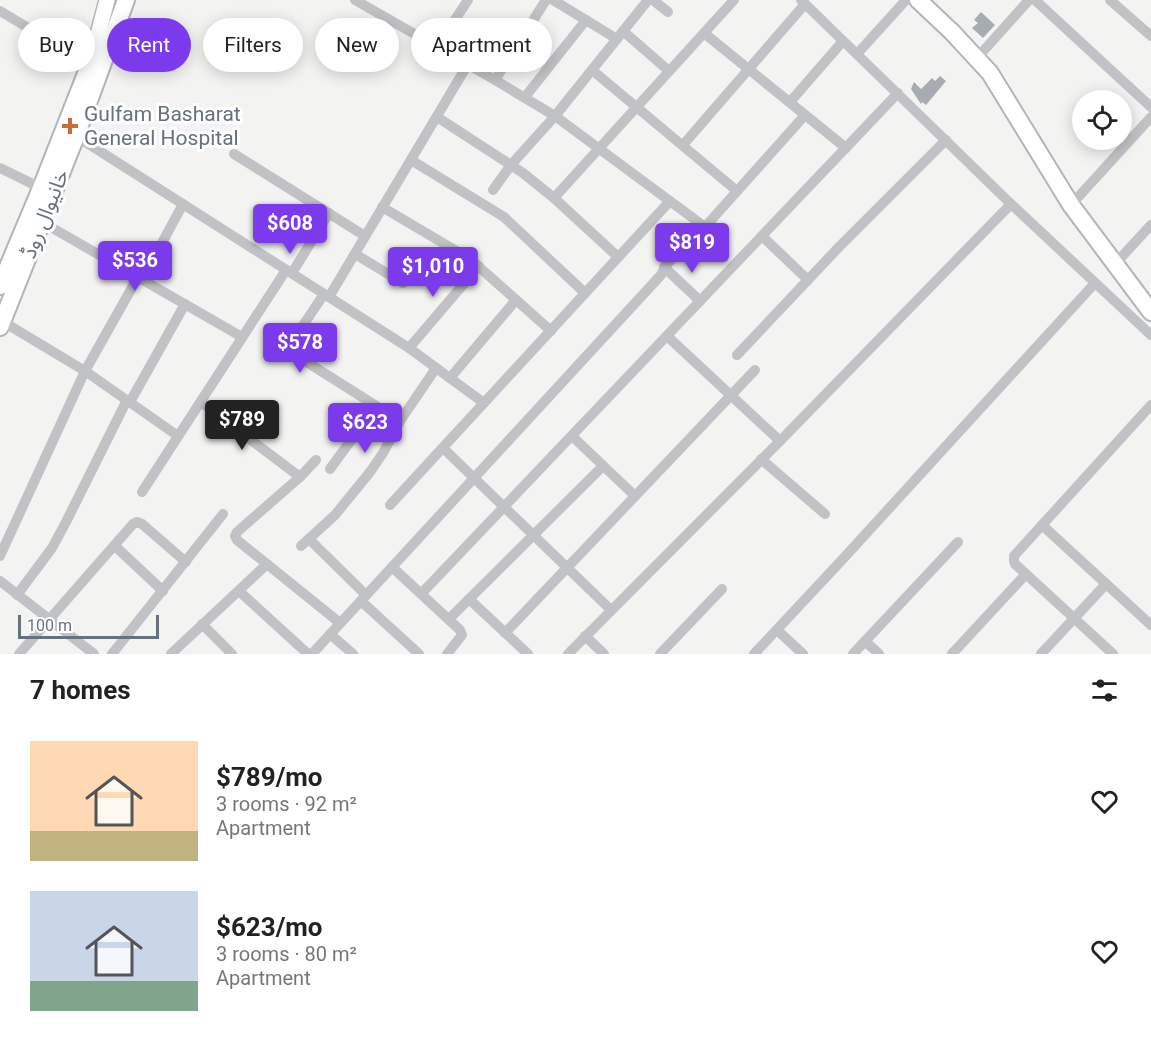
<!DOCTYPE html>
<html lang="en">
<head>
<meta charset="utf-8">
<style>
	:root { --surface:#fff; --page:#f6f6f6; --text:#222; --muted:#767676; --accent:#7c3aed }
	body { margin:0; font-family:Roboto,"Noto Sans Arabic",sans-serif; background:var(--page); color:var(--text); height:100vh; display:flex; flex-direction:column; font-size:22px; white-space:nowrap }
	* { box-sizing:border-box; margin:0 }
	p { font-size:20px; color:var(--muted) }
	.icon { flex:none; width:33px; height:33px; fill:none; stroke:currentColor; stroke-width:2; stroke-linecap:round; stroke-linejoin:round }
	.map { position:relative; height:654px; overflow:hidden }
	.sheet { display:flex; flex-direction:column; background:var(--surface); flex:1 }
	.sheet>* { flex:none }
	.guide { position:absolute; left:18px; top:18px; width:600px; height:54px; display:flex; gap:12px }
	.controls { position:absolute; left:1072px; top:90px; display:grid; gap:12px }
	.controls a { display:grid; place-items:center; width:60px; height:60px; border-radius:50%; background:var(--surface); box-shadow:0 3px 15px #0003; font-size:30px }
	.scale { position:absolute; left:18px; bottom:15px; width:141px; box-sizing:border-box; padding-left:6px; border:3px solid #67717e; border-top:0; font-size:16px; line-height:21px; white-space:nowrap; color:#67717e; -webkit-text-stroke:4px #fff; paint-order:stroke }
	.price { position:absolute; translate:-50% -51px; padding:0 14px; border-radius:6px; background:var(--accent); color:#fff; font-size:20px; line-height:39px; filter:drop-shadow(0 2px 3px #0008) }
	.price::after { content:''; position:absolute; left:50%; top:36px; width:18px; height:14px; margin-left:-9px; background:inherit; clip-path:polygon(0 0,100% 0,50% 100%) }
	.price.selected { background:#222; color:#fff }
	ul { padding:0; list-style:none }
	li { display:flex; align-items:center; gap:18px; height:150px; padding:0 30px }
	li span { display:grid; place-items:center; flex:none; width:168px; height:120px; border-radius:0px; color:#555 }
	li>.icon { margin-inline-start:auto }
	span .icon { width:72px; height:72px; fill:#fffc; stroke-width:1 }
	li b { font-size:26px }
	h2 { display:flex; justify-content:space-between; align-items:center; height:72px; padding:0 30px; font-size:26px }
	.pill { padding:0 21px; border-radius:27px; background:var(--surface); box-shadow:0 3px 15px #0003; font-size:21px; line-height:54px }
	.pill.selected { background:var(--accent); color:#fff }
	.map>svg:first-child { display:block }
	.building { fill:#a7acb2 }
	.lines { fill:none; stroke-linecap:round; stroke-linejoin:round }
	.secondary-casing { stroke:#b2b6ba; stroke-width:18 }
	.primary-casing { stroke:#b1b4b8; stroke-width:20 }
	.street { stroke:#c0c2c5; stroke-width:10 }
	.secondary { stroke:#fff; stroke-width:15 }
	.primary { stroke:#fff; stroke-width:16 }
	.poi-dot { fill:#cb6b39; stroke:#fff; stroke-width:2 }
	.labels { text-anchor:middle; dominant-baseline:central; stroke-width:6; stroke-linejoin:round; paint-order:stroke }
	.poi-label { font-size:21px; fill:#67717e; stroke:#fff; text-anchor:start }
	.street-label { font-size:21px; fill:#67717e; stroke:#fff }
</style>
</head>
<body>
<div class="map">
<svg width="1151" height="654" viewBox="0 0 1151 654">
	<rect width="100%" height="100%" fill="#f3f4f1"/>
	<g class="building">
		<polygon points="981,12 995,25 983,38 972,28 978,23 974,20"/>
		<polygon points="940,76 946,81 926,105 922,102 921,104 911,89 914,82 921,89 932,78 935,81"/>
	</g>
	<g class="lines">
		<defs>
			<polyline id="secondary" points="90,65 107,0"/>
			<g id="primary">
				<polyline points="918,0 952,32 990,73 1071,205 1151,312"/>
				<polyline points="0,286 41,188 93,56"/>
				<polyline points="0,327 76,136 126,0"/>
			</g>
		</defs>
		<use href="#secondary" class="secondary-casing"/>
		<use href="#primary" class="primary-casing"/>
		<g class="street">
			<polyline points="355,0 495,80 555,116 705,227"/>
			<polyline points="553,0 617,39"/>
			<polyline points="653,0 668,12"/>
			<polyline points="801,0 1011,204 1151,335"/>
			<polyline points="1035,0 1151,107"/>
			<polyline points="1110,0 1151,36"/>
			<polyline points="0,11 90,65"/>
			<polyline points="623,31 669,71"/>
			<polyline points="704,33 846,148"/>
			<polyline points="437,47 468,0"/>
			<polyline points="857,54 906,0"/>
			<polyline points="977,58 1029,0"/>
			<polyline points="592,70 737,191"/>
			<polyline points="495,80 546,0"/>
			<polyline points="525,97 586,20"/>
			<polyline points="790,102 843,41"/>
			<polyline points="437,117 523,173 554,198 618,257"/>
			<polyline points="76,136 409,348 484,403"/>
			<polyline points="683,145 805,4"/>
			<polyline points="234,154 365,236"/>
			<polyline points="411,160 504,217 585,293"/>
			<polyline points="0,168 41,188"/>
			<polyline points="493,190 511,165 555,116 648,0"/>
			<polyline points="554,198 734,0"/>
			<polyline points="1071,205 1151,117"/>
			<polyline points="382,207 470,259 551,331"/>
			<polyline points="42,222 242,337"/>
			<polyline points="762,236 808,280"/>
			<polyline points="355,254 403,283"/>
			<polyline points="1115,264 1151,225"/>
			<polyline points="664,267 700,301"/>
			<polyline points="292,273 329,213"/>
			<polyline points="142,280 183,204"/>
			<polyline points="324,294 290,345 291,350 294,354 400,421"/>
			<polyline points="329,297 468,64"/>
			<polyline points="2,321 85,371 178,436"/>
			<polyline points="667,336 780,441"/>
			<polyline points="409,348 479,266"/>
			<polyline points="737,355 839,247 946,140"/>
			<polyline points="450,378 516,300"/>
			<polyline points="130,402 185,304"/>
			<polyline points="201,402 300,477"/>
			<polyline points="572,436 635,496"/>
			<polyline points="443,448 611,610"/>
			<polyline points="761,459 825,514"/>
			<polyline points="316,460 300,477 237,532 235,536 237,540 340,623"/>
			<polyline points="330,469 376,406"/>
			<polyline points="142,492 286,270"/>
			<polyline points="390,505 670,201"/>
			<polyline points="1042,525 1151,625"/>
			<polyline points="309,539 366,595"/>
			<polyline points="115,546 163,591"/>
			<polyline points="301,546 335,515 370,472 383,453 400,421 436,368"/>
			<polyline points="0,556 85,371 138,277"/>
			<polyline points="392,567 460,630 462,635 447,654"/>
			<polyline points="0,581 94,654"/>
			<polyline points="239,591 308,654"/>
			<polyline points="421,594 898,93"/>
			<polyline points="17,595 52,548 66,522 127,400"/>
			<polyline points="469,599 528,654"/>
			<polyline points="361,601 419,654"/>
			<polyline points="449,619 603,466"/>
			<polyline points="202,624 232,654"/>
			<polyline points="777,630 803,654"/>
			<polyline points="505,633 755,370"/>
			<polyline points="330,634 353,654"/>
			<polyline points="585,636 604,654"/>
			<polyline points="865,641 879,654"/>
			<polyline points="19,654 133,524 137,522 142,524 186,562"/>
			<polyline points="112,654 223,514"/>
			<polyline points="171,654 267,564"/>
			<polyline points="312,654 661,275 666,265 705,227 805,115"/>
			<polyline points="568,654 780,441 1011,204"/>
			<polyline points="660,654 722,589"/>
			<polyline points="754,654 841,561 1095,283"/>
			<polyline points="853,654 958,542"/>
			<polyline points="952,654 1026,574"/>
			<polyline points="1041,654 1106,584"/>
			<polyline points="1113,654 1015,564 1014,561 1014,556 1151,405"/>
		</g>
		<use href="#secondary" class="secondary"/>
		<use href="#primary" class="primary"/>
	</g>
	<path class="poi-dot" d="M67 117h6v6h6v6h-6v6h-6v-6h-6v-6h6z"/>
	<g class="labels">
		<g class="poi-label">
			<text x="84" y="114">Gulfam Basharat<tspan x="84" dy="24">General Hospital</tspan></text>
		</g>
		<g class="street-label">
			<text transform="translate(45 214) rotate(-68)">خانیوال روڈ</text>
		</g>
	</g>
</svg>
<div class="controls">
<a><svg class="icon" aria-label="locate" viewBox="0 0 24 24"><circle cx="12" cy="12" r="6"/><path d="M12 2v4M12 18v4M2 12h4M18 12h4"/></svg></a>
</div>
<div class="scale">100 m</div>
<b class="price" style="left:290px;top:255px">$608</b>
<b class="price" style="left:692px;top:274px">$819</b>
<b class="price" style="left:135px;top:292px">$536</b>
<b class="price" style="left:433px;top:298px">$1,010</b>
<b class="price" style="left:300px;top:374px">$578</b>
<b class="price selected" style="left:242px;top:451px">$789</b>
<b class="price" style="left:365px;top:454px">$623</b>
<div class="guide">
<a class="pill">Buy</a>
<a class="pill selected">Rent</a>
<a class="pill">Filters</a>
<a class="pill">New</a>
<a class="pill">Apartment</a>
</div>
</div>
<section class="sheet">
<h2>7 homes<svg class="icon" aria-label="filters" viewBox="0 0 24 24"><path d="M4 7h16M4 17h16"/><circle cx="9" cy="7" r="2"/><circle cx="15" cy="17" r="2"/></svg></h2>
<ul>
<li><span style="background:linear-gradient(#ffd9b3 75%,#c2b280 0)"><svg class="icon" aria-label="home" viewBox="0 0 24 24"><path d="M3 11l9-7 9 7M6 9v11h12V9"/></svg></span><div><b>$789/mo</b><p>3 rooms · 92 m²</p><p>Apartment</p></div><svg class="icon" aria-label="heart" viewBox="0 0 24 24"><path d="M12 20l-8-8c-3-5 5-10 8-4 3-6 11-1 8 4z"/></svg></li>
<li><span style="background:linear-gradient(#c9d6e8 75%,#7fa58c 0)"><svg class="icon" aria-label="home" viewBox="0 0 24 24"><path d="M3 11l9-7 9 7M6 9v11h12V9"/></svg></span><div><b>$623/mo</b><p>3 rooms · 80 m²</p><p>Apartment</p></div><svg class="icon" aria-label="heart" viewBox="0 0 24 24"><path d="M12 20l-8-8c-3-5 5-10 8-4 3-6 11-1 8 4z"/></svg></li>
</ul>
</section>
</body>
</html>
